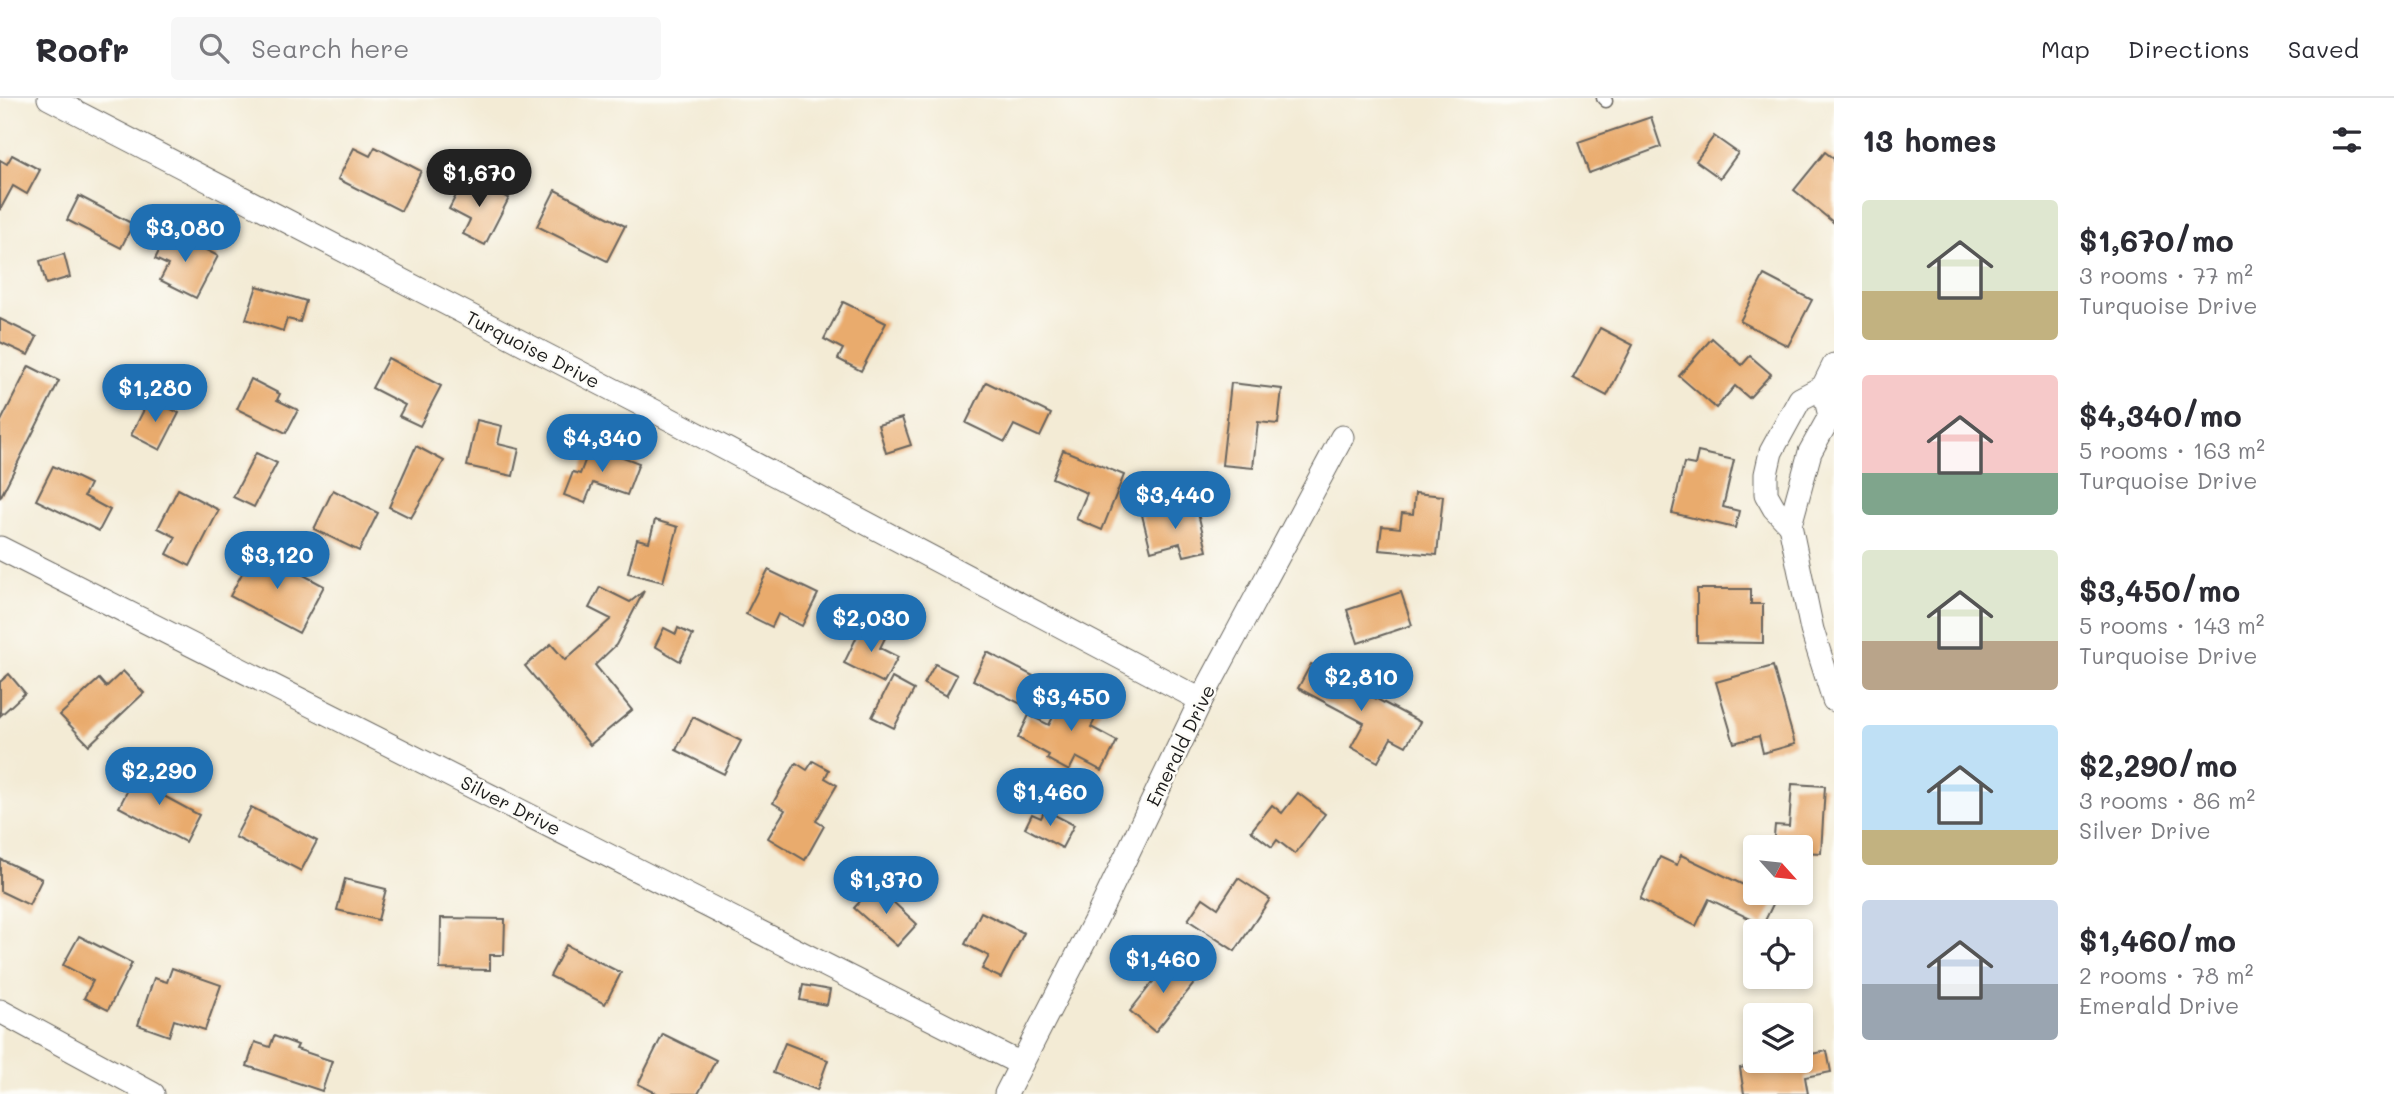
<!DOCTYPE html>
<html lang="en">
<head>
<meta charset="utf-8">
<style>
	:root { --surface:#fff; --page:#f7f7f7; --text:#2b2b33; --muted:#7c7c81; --line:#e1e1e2; --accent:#1f6fb2 }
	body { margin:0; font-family:Mali,sans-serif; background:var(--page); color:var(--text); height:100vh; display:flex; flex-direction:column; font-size:26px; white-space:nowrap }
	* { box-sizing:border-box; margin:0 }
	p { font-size:23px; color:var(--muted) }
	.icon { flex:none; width:38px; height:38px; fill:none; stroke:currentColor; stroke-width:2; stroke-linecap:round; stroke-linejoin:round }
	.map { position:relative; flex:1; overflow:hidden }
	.drawer { display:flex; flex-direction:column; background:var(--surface); width:560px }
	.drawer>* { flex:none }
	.needle { width:46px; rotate:117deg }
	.tools { position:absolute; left:1743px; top:737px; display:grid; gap:14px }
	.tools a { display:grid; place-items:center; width:70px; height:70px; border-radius:7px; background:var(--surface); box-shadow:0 4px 10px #0003; font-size:35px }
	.price { position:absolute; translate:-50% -60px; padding:0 16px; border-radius:24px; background:var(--accent); color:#fff; font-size:23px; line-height:46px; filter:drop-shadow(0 2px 4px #0008) }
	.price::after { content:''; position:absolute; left:50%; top:42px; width:21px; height:16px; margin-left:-10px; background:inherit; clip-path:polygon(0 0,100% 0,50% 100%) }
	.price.selected { background:#222; color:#fff }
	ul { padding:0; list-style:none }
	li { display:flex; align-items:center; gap:21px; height:175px; padding:0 28px }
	li span { display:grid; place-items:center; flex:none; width:196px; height:140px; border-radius:7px; color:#555 }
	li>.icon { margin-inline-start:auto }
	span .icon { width:84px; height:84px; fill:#fffc; stroke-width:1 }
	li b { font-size:30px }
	h2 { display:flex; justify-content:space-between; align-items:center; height:84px; padding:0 28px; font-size:30px }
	header { display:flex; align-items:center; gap:42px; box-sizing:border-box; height:98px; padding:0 35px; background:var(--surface); border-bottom:2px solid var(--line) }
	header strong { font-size:33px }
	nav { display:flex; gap:38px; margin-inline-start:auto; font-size:24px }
	.search { width:490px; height:63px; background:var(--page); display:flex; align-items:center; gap:18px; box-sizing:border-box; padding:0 24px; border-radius:7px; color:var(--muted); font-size:26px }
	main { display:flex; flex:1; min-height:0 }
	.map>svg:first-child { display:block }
	.building { fill:#e9ab6d }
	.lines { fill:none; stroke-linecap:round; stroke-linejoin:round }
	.lane-casing { stroke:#67645d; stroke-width:15 }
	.street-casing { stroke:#67645d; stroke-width:25 }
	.lane { stroke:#fff; stroke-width:12 }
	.street { stroke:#fff; stroke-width:23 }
	.labels { text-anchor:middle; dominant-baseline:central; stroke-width:5; stroke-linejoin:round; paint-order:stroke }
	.street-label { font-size:19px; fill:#1c1c1c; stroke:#fdfcf7 }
</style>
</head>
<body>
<header>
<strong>Roofr</strong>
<div class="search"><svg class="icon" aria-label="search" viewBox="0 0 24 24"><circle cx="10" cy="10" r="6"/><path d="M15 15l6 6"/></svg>Search here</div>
<nav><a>Map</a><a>Directions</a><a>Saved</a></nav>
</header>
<main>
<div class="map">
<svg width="1834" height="996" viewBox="0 0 1834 996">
	<rect width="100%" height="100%" fill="#fdfcf7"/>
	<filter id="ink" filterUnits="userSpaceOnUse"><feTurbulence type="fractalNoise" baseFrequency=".0143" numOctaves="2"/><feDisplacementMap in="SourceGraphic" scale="14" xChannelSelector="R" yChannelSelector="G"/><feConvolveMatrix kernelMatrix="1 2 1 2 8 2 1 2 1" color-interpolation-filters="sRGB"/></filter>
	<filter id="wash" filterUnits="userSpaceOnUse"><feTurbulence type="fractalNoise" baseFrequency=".00686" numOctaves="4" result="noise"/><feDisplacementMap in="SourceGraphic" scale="28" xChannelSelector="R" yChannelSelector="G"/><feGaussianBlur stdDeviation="1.57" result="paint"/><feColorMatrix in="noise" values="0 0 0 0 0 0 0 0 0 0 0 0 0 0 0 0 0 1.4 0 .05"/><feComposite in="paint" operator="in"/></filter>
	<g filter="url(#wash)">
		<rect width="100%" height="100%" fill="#f3ebd5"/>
		<g id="blocks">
			<g class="building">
				<polygon points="1651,19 1661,49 1589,75 1578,44"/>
				<polygon points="1714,38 1738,55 1720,80 1696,63"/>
				<polygon points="375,49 421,73 401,113 338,81 354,50 370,58"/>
				<polygon points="1825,54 1834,61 1834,125 1794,92"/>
				<polygon points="12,57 40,72 27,96 13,88 0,112 0,62 7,66"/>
				<polygon points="466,78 509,100 485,147 463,136 470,122 449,111"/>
				<polygon points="555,92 625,128 607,163 537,128"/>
				<polygon points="79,98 133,126 121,150 67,122"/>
				<polygon points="169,133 218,158 196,200 160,182 168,167 155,161"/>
				<polygon points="64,156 70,179 46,186 40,163"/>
				<polygon points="1764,177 1812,202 1788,248 1740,223"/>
				<polygon points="257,188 306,203 300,224 287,221 283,233 246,221"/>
				<polygon points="843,204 886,225 861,273 838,261 843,251 824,241"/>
				<polygon points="0,221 37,239 28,257 0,244"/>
				<polygon points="1600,230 1633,247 1607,298 1573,280"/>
				<polygon points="1712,240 1742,267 1750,258 1771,276 1749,300 1735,288 1716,310 1679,278"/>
				<polygon points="388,260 441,288 420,328 399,318 405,307 372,290"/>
				<polygon points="29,268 59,283 0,400 0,325"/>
				<polygon points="251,281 280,296 277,302 298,312 286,335 237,311"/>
				<polygon points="986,284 1051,316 1040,339 1014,327 1005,344 966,325"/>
				<polygon points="1231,285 1282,291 1278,326 1258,324 1253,370 1222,367"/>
				<polygon points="150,300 179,315 160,352 131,337"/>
				<polygon points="902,320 911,347 886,355 878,327"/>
				<polygon points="477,322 502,328 498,346 519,351 513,378 467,368"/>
				<polygon points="591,347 639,365 627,397 593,385 585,405 564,397 573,374 580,376"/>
				<polygon points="416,348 444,363 411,420 389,409"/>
				<polygon points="1063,352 1124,377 1102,432 1076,421 1087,395 1052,380"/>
				<polygon points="1698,354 1734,362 1723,409 1739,413 1735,430 1672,415 1684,365 1695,367"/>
				<polygon points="256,355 277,365 254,409 233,399"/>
				<polygon points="53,368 90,386 84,398 110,412 99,433 36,402"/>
				<polygon points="178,391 219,412 190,468 167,456 176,439 158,430"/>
				<polygon points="333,392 378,415 359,453 314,431"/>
				<polygon points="1415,395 1443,398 1437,457 1379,452 1382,428 1400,430 1402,415 1413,416"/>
				<polygon points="1173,409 1175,417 1197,411 1207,453 1184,458 1180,445 1151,453 1142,417"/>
				<polygon points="655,422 678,429 663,484 628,475 637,441 649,444"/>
				<polygon points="255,451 324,488 299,535 230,498"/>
				<polygon points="768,472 818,496 802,528 778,516 772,529 746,516"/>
				<polygon points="600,489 630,504 644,493 616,547 595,567 632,612 590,647 525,568 551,546 565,562 611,521 589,510"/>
				<polygon points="1697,491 1751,491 1751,506 1763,506 1763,545 1697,544"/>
				<polygon points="1401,494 1412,527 1358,545 1347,512"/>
				<polygon points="864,524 887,536 880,550 898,559 884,585 844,565"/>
				<polygon points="664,530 676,536 678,530 693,537 680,563 655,548"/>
				<polygon points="987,554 1035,579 1021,606 973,582"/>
				<polygon points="935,566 957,577 946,598 924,586"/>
				<polygon points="1311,566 1420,624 1406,648 1391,640 1378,664 1351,649 1364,625 1298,590"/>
				<polygon points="1773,568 1795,646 1763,655 1759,638 1734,645 1716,584"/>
				<polygon points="123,573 144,595 89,647 60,617 99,581 106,589"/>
				<polygon points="9,576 25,595 0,618 0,584"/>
				<polygon points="892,580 914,592 894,630 872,619"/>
				<polygon points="1069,588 1103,606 1091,629 1117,643 1102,673 1076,659 1069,673 1047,661 1049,657 1018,640 1029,617 1049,627"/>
				<polygon points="693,619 741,643 724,676 676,652"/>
				<polygon points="813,663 829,672 825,680 837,687 816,723 824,728 805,762 768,740 785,712 773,705 796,665 807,672"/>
				<polygon points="152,673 170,683 162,697 199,717 185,744 119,709 133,682 144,688"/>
				<polygon points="1792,686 1825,688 1821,755 1801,754 1801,749 1773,749 1775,727 1789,728"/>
				<polygon points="1298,695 1325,716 1295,756 1277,742 1272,749 1251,733 1272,707 1282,715"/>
				<polygon points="251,709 317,743 301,773 235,739"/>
				<polygon points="1045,712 1074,727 1062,750 1025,730 1032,716 1041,720"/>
				<polygon points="1681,757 1775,802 1763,827 1709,801 1696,828 1640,801 1660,759 1677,767"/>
				<polygon points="0,761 42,781 29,807 0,793"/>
				<polygon points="1238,780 1270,801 1235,853 1188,822 1203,800 1218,810"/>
				<polygon points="345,781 386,791 378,822 337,812"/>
				<polygon points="875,787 917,826 897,848 854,810"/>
				<polygon points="981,814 1024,835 1001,880 982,871 989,858 965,846"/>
				<polygon points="441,820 505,821 504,857 490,857 490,872 440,871"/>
				<polygon points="79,838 132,865 108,912 84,900 93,883 63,867"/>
				<polygon points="566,847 621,875 605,906 550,878"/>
				<polygon points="1171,861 1197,882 1155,934 1130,913"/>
				<polygon points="172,870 221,887 205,932 174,922 169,938 138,927 154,880 167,884"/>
				<polygon points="803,887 830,892 827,907 800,902"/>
				<polygon points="663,936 716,962 698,996 658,996 638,986"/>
				<polygon points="274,938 298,947 296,951 332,963 322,993 247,968 255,944 270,949"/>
				<polygon points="785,945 828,962 817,992 773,975"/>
				<polygon points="1827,953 1831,974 1805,979 1808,996 1744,996 1740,970 1778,962 1801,962 1801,958"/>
			</g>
		</g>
	</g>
	<g filter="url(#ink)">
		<use href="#blocks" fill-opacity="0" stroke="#67645d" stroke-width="2"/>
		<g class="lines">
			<defs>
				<polyline id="lane" points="1603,0 1606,3"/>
				<g id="street">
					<polyline points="49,0 662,317 1201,602"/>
					<polyline points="1823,289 1830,318 1810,354 1790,427 1812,532 1834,602"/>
					<polyline points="1790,427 1774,410 1766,396 1766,376 1771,354 1800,301 1823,289 1834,267"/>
					<polyline points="0,450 1021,966"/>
					<polyline points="0,913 153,996"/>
					<polyline points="1006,996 1098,817 1201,602 1342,339"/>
				</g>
			</defs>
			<use href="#lane" class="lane-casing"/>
			<use href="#street" class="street-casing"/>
			<use href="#lane" class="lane"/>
			<use href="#street" class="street"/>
		</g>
	</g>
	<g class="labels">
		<g class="street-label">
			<text transform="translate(533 251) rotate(27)">Turquoise Drive</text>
			<text transform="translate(1180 647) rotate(-64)">Emerald Drive</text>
			<text transform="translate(511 707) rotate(27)">Silver Drive</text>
		</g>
	</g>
</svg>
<div class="tools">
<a><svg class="needle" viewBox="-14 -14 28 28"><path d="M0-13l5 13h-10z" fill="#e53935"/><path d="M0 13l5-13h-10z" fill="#7c7c81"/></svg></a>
<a><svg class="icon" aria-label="locate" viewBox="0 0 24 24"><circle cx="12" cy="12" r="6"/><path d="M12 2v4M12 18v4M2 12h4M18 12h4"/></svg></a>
<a><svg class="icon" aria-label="layers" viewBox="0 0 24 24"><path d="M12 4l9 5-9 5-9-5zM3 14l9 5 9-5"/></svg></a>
</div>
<b class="price selected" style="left:479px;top:111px">$1,670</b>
<b class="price" style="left:185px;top:166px">$3,080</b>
<b class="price" style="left:155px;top:326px">$1,280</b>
<b class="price" style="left:602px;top:376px">$4,340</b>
<b class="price" style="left:1175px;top:433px">$3,440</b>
<b class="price" style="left:277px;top:493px">$3,120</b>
<b class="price" style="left:871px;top:556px">$2,030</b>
<b class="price" style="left:1361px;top:615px">$2,810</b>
<b class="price" style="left:1071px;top:635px">$3,450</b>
<b class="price" style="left:159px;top:709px">$2,290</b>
<b class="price" style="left:1050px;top:730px">$1,460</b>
<b class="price" style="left:886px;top:818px">$1,370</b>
<b class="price" style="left:1163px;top:897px">$1,460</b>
</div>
<section class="drawer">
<h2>13 homes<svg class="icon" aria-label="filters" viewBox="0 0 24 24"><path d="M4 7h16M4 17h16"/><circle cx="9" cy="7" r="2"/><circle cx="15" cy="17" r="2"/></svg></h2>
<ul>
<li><span style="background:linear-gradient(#dfe7d0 65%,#c2b280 0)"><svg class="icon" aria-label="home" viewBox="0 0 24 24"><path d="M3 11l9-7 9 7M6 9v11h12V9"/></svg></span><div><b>$1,670/mo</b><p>3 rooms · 77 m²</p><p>Turquoise Drive</p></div></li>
<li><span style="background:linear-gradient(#f6c9c9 70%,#7fa58c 0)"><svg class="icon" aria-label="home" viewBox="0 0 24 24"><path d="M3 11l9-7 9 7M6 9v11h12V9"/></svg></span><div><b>$4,340/mo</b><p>5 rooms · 163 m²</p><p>Turquoise Drive</p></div></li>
<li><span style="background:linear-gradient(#dfe7d0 65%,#b9a48a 0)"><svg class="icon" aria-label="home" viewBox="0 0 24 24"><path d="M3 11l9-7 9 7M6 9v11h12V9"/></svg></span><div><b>$3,450/mo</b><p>5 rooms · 143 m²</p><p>Turquoise Drive</p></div></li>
<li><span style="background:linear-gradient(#bfe0f5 75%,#c2b280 0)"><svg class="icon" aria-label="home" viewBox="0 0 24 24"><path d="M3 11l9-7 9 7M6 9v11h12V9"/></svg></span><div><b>$2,290/mo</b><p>3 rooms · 86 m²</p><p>Silver Drive</p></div></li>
<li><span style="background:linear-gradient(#c9d6e8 60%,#9aa5b1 0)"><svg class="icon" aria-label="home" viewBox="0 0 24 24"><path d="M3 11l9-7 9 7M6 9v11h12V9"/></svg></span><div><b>$1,460/mo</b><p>2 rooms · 78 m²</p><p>Emerald Drive</p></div></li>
</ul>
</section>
</main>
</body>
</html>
